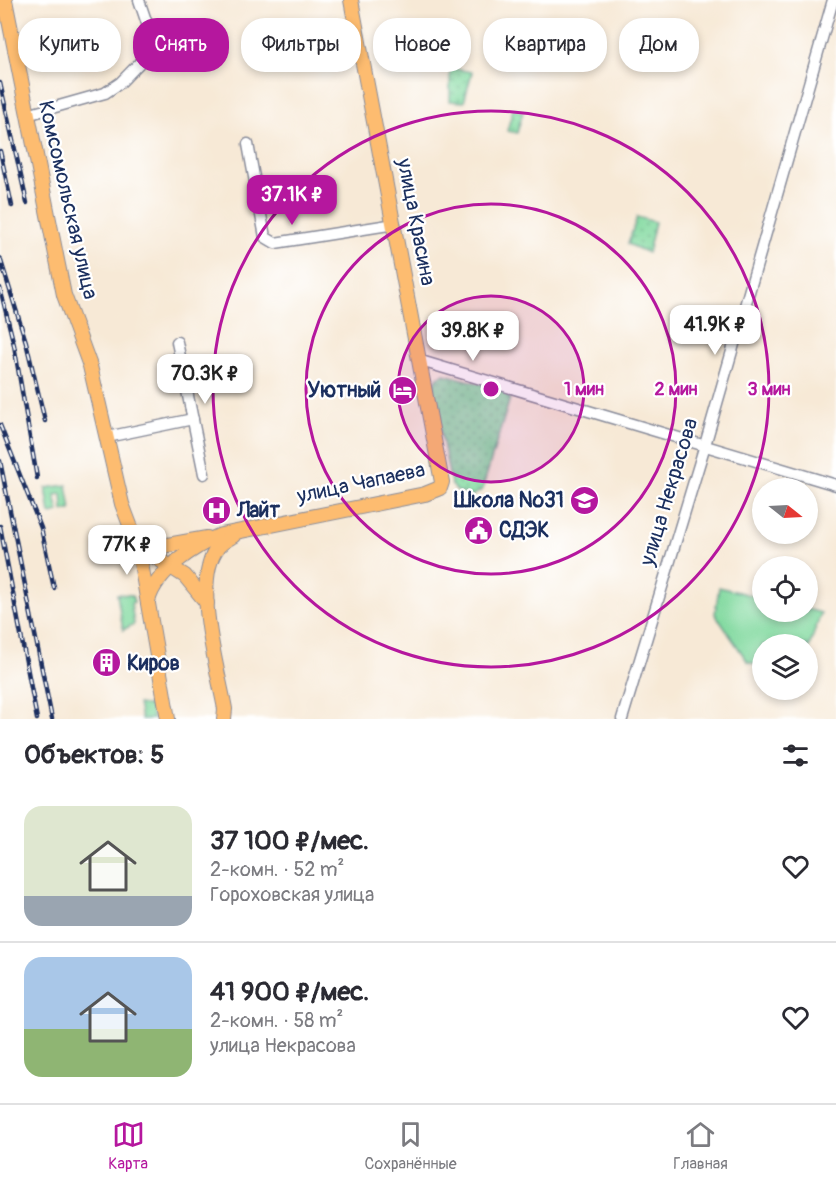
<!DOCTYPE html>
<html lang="ru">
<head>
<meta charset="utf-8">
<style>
	:root { --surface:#fff; --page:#f7f7f7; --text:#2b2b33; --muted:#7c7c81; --line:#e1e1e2; --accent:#b5179e }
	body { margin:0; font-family:Pangolin,sans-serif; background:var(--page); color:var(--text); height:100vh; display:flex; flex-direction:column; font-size:22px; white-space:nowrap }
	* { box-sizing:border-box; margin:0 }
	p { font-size:20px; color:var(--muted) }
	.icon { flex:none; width:33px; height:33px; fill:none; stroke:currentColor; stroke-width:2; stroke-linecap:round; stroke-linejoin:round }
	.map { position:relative; height:719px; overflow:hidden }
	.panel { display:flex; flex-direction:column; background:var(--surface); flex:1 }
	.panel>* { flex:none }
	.hud { position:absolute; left:18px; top:18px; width:801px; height:54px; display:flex; gap:12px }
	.needle { width:39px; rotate:108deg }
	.fabs { position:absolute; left:752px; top:478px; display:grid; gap:12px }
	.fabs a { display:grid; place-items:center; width:66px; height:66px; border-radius:50%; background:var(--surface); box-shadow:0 3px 9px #0003; font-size:30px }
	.price { position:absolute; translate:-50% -51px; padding:0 14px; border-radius:12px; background:#fff; color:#222; font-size:20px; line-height:39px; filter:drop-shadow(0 2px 3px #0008) }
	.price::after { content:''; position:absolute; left:50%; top:36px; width:18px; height:14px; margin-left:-9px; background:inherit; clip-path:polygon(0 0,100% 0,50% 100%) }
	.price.active { background:var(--accent); color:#fff }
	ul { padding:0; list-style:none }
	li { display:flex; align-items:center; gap:18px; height:150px; padding:0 24px }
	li+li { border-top:2px solid var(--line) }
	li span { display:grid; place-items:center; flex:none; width:168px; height:120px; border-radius:18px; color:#555 }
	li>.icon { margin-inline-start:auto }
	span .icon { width:72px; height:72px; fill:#fffc; stroke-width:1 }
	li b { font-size:26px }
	h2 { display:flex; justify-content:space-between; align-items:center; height:72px; padding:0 24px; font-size:26px }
	.chip { padding:0 21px; border-radius:24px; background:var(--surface); box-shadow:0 3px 9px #0003; font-size:21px; line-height:54px }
	.chip.active { background:var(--accent); color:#fff }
	.dock { display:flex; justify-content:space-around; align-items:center; height:84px; border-top:2px solid var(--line); background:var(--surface); font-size:16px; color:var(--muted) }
	.dock a { display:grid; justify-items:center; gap:3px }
	.dock .active { color:var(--accent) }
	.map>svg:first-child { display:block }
	.grass { fill:#81d99f; stroke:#4e847e; stroke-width:1.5 }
	.park { fill:url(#park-dots); stroke:#4e847e; stroke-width:1.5 }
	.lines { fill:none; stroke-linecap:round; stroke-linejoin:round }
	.minor-casing { stroke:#898c9a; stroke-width:13 }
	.major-casing { stroke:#898c9a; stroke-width:16 }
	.minor { stroke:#fff; stroke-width:10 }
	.major { stroke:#fdbc70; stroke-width:14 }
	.rail-casing { stroke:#1b2f5e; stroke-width:4.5 }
	.rail { stroke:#fff; stroke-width:2; stroke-dasharray:7; stroke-linecap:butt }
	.ring { fill:none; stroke:#b5179e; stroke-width:3 }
	.labels { text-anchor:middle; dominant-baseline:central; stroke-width:4.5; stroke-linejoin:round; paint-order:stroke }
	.street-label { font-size:21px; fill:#1b2f5e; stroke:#fff }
	.poi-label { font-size:21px; font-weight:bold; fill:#1b2f5e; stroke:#fff; text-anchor:start }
	.centre { fill:#b5179e; stroke:#fff; stroke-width:3 }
	.ring-label { font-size:18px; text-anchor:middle; font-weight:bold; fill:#b5179e; stroke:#fff; stroke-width:4.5; stroke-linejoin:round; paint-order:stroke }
</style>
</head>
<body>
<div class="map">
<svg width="836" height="719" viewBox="0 0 836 719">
	<defs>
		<pattern id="park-dots" width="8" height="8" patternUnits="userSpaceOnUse" patternTransform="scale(1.5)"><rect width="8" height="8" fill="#81d99f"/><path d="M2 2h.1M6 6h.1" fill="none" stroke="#69b085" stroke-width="1.8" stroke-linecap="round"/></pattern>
	</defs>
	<rect width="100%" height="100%" fill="#fff"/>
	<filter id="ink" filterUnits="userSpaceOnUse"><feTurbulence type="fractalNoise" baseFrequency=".0167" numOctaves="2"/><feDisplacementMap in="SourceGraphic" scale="12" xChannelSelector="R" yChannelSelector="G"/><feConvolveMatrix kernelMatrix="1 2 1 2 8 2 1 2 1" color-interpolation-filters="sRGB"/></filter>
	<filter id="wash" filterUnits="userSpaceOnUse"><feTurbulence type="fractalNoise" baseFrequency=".008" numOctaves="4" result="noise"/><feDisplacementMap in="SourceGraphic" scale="24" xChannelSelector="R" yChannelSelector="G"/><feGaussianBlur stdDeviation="1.35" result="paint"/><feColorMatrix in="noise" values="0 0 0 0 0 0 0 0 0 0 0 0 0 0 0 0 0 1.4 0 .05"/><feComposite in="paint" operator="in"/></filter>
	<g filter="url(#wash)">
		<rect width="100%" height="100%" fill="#f7e9d6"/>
		<g class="grass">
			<polygon points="67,485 71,510 63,511 62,494 55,495 59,512 50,514 46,488"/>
			<polygon points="719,587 762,598 762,612 807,612 807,609 821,613 807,653 807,645 762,645 762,666 748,662 715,614"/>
			<polygon points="117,594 132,595 134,602 131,603 134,624 123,630"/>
			<polygon points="138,704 150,706 153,719 141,719"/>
		</g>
		<g class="park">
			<polygon points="450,68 472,72 464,102 450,101"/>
			<polygon points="513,109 523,112 517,133 507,131"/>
			<polygon points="637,217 655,222 648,253 628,244"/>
			<polygon points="444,374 505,390 510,398 482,490 472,496 457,491 451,484 432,387 438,377"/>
		</g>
	</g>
	<g filter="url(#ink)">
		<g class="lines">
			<defs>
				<g id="minor">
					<polyline points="27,115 105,93 120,83 155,47 139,0"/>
					<polyline points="248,144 265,237 275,243 395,224"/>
					<polyline points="177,342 204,474"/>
					<polyline points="421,361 836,485"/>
					<polyline points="107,437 193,419"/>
					<polyline points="622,719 705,445 833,0"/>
				</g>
				<g id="major">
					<polyline points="5,0 64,295 90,366 122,504 138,546 168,719"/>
					<polyline points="138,546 185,576 207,603"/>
					<polyline points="145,549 207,538"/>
					<path d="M148,601C156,571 194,546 221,535L425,494L440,488L442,482L351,0"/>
					<path d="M224,719L225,709C218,669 191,581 218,547C222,542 228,539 233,536"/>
				</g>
			</defs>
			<use href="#minor" class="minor-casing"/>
			<use href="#major" class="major-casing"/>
			<use href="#minor" class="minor"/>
			<use href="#major" class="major"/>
			<defs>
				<g id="rail">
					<polyline points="0,83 27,203"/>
					<polyline points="0,151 12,206"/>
					<polyline points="0,258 26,342 45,421"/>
					<polyline points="0,288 14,345 37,478"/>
					<polyline points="0,425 41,528 54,588"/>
					<polyline points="0,461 52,719"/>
					<polyline points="0,526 37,719"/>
				</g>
			</defs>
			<use href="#rail" class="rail-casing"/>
			<use href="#rail" class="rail"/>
		</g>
	</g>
	<circle cx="491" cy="389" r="93" fill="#b5179e" fill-opacity=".12"/>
	<g class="ring">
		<circle cx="491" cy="389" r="93"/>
		<circle cx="491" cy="389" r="185"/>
		<circle cx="491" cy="389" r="278"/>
	</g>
	<defs>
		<symbol id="hotel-disc" viewBox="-11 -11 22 22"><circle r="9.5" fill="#b5179e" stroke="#fff"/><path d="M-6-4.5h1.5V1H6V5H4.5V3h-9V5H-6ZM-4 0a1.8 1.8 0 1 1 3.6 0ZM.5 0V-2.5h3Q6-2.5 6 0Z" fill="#fff"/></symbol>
		<symbol id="school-disc" viewBox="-11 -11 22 22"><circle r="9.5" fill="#b5179e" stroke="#fff"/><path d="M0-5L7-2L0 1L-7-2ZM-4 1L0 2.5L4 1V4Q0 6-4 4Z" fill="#fff"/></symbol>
		<symbol id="hospital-disc" viewBox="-11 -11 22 22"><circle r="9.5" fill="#b5179e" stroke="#fff"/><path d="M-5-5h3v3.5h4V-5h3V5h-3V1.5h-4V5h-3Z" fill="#fff"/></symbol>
		<symbol id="civic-disc" viewBox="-11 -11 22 22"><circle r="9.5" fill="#b5179e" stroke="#fff"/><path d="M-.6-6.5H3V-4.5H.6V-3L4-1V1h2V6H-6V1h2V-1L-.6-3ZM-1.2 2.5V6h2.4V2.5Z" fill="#fff"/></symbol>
		<symbol id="building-disc" viewBox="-11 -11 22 22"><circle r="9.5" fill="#b5179e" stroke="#fff"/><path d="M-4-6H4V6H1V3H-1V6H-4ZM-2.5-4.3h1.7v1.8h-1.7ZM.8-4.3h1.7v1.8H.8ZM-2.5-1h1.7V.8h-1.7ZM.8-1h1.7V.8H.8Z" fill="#fff"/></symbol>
	</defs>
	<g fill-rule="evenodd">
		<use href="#hotel-disc" x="386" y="374" width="33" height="33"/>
		<use href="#school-disc" x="568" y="484" width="33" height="33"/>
		<use href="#hospital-disc" x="200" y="494" width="33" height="33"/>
		<use href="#civic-disc" x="462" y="514" width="33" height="33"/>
		<use href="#building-disc" x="90" y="646" width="33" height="33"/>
	</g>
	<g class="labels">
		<g class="street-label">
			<text transform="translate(68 200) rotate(77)">Комсомольская улица</text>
			<text transform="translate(416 222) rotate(79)">улица Красина</text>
			<text transform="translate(361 483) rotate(-12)">улица Чапаева</text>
			<text transform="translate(669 492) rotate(-73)">улица Некрасова</text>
		</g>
		<g class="poi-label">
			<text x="381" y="390" text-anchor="end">Уютный</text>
			<text x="564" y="500" text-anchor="end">Школа №31</text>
			<text x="237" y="510">Лайт</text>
			<text x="499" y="530">СДЭК</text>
			<text x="127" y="663">Киров</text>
		</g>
	</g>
	<circle cx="491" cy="389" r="9" class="centre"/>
	<g class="ring-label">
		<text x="584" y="395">1 мин</text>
		<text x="676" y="395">2 мин</text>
		<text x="769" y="395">3 мин</text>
	</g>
</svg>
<div class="fabs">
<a><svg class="needle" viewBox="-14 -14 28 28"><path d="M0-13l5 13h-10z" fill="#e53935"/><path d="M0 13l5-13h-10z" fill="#7c7c81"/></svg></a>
<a><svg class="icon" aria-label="locate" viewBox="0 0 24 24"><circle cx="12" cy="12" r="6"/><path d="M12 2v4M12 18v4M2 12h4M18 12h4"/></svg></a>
<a><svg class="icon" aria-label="layers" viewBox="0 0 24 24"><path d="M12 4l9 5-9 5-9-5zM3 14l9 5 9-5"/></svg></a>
</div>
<b class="price active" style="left:292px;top:226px">37.1K ₽</b>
<b class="price" style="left:715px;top:356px">41.9K ₽</b>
<b class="price" style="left:473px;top:362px">39.8K ₽</b>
<b class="price" style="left:205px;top:405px">70.3K ₽</b>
<b class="price" style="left:127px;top:576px">77K ₽</b>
<div class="hud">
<a class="chip">Купить</a>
<a class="chip active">Снять</a>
<a class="chip">Фильтры</a>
<a class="chip">Новое</a>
<a class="chip">Квартира</a>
<a class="chip">Дом</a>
</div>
</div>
<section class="panel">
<h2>Объектов: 5<svg class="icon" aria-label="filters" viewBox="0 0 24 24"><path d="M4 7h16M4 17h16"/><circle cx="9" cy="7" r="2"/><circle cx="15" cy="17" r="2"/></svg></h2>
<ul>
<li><span style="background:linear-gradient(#dfe7d0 75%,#9aa5b1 0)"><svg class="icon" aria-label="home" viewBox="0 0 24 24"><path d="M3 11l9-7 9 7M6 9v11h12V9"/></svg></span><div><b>37 100 ₽/мес.</b><p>2-комн. · 52 m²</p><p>Гороховская улица</p></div><svg class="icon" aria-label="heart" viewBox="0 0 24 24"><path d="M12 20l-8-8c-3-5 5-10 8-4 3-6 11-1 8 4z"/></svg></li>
<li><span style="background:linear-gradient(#a9c7e8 60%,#8fb573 0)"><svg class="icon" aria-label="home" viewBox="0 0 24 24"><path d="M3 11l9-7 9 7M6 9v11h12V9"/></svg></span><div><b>41 900 ₽/мес.</b><p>2-комн. · 58 m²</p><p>улица Некрасова</p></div><svg class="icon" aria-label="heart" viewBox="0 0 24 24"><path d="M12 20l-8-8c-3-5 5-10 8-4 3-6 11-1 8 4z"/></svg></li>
</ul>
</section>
<nav class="dock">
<a class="active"><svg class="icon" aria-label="map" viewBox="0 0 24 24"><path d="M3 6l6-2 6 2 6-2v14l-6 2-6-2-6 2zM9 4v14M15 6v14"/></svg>Карта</a>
<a><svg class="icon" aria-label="saved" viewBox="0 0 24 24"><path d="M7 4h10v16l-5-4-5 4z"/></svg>Сохранённые</a>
<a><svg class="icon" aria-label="home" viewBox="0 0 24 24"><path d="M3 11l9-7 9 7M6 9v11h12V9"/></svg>Главная</a>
</nav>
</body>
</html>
